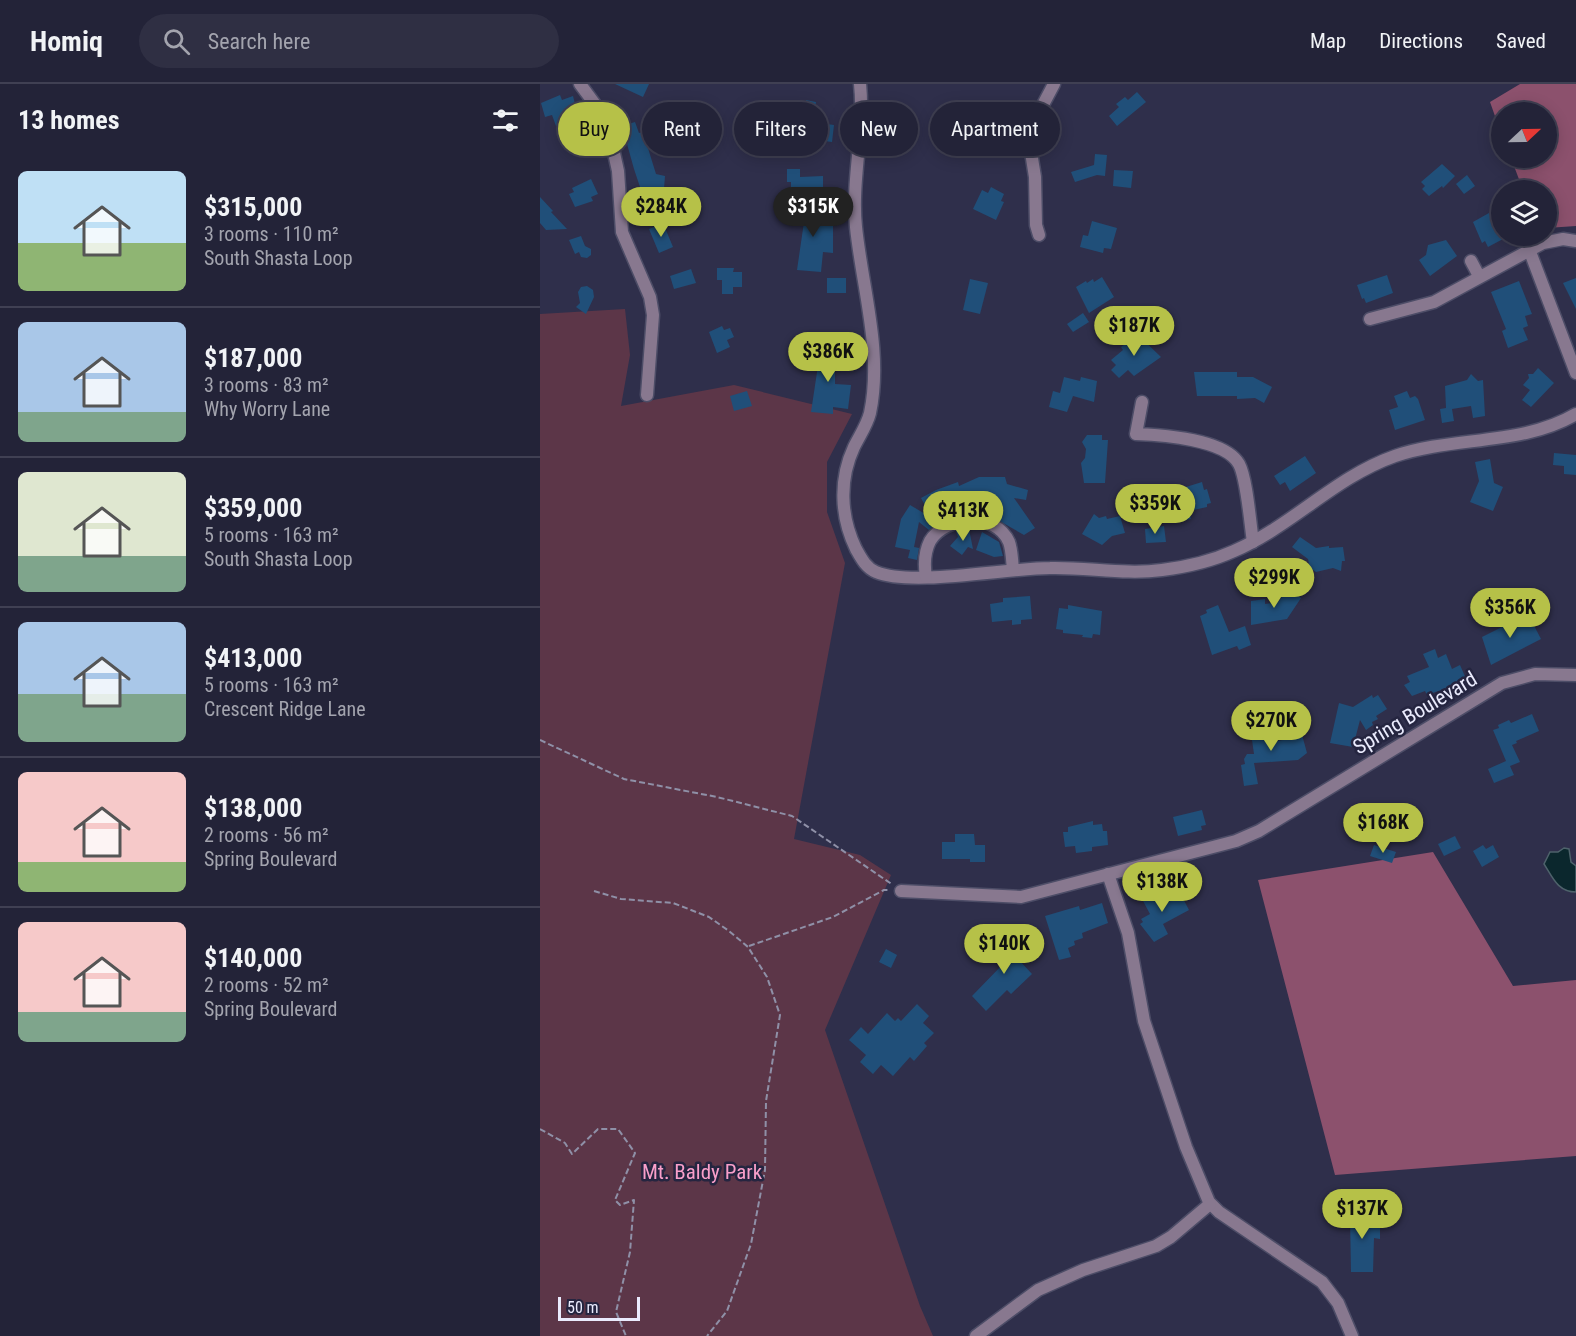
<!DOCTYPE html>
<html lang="en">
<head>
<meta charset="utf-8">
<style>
	:root { --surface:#232338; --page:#2f2f43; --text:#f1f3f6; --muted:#a3a4ae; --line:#404053; --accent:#b6c148 }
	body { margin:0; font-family:"Roboto Condensed",sans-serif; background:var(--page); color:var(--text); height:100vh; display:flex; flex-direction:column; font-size:22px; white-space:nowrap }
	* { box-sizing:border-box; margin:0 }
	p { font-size:20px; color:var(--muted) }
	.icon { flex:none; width:33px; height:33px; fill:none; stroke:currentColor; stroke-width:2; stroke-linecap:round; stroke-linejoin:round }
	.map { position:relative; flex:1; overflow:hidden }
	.panel { display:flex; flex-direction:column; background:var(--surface); width:540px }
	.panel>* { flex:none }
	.top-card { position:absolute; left:18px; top:18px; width:570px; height:54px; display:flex; gap:12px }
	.needle { width:39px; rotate:68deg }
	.fabs { position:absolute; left:951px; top:18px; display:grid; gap:12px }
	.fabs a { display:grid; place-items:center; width:66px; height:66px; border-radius:50%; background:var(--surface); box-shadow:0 3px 15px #0003,0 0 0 2px var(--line); font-size:30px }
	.scale { position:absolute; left:18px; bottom:15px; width:82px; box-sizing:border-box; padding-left:6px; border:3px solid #eaebfd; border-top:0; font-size:16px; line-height:21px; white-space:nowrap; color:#eaebfd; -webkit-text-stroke:4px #252540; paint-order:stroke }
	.price { position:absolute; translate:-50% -51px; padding:0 14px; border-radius:21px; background:var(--accent); color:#111; font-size:20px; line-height:39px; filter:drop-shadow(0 2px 3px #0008) }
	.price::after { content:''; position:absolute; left:50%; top:36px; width:18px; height:14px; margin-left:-9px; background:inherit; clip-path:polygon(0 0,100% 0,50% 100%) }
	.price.active { background:#222; color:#fff }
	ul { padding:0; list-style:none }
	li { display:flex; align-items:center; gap:18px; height:150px; padding:0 18px }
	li+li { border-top:2px solid var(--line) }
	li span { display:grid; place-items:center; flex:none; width:168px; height:120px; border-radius:9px; color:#555 }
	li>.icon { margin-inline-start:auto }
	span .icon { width:72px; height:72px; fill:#fffc; stroke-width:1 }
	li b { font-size:26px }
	h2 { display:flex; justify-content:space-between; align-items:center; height:72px; padding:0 18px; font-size:26px }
	.tag { padding:0 21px; border-radius:27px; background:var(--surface); box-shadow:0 3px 15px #0003,0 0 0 2px var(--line); font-size:21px; line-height:54px }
	.tag.active { background:var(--accent); color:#111 }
	header { display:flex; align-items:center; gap:36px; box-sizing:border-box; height:84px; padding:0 30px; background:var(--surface); border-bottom:2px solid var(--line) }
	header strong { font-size:28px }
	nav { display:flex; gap:33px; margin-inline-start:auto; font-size:21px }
	.search { width:420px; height:54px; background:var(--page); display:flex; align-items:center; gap:15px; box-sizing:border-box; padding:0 21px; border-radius:33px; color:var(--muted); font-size:22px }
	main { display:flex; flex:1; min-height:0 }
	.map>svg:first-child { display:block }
	.green { fill:#5c3648 }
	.forest { fill:#8c516d }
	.water { fill:#0b272d; stroke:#4e626b; stroke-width:1.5 }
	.building { fill:#204f79 }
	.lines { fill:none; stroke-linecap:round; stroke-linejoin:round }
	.minor-casing { stroke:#4d4d67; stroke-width:15 }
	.path { stroke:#8f90a7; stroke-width:2; stroke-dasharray:6 3; stroke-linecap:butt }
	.minor { stroke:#88788f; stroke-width:12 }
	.labels { text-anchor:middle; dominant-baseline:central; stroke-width:5; stroke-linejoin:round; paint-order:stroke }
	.street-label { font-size:21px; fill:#eaebfd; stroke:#252540 }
	.park-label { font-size:21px; fill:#f99fca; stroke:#252540 }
</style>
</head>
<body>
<header>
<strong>Homiq</strong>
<div class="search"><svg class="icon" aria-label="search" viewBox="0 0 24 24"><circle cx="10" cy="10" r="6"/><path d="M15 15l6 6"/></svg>Search here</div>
<nav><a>Map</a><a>Directions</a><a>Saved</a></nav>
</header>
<main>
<section class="panel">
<h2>13 homes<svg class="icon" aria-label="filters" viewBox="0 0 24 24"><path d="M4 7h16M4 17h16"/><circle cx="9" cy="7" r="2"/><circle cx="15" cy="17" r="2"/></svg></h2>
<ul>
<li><span style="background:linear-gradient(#bfe0f5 60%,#8fb573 0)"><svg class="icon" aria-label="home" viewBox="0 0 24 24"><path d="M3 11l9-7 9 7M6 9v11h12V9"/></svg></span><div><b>$315,000</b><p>3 rooms · 110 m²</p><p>South Shasta Loop</p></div></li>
<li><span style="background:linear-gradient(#a9c7e8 75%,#7fa58c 0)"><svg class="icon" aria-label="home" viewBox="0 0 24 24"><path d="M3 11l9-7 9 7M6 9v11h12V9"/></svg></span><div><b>$187,000</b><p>3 rooms · 83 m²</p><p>Why Worry Lane</p></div></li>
<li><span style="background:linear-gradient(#dfe7d0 70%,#7fa58c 0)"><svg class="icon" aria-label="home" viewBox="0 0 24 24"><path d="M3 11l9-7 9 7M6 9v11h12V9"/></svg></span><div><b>$359,000</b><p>5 rooms · 163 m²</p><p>South Shasta Loop</p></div></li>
<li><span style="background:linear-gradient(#a9c7e8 60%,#7fa58c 0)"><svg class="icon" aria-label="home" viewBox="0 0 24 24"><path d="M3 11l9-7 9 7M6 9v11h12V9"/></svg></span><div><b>$413,000</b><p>5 rooms · 163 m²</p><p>Crescent Ridge Lane</p></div></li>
<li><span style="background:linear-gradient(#f6c9c9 75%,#8fb573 0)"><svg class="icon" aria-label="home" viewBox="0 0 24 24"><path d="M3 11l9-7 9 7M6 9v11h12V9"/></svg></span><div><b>$138,000</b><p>2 rooms · 56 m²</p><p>Spring Boulevard</p></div></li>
<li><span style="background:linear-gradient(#f6c9c9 75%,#7fa58c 0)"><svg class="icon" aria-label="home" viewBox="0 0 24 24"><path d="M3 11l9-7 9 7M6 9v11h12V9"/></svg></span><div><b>$140,000</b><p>2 rooms · 52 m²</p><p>Spring Boulevard</p></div></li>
</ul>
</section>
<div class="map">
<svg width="1036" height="1252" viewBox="0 0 1036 1252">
	<rect width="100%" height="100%" fill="#2f2f4b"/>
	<polygon class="green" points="85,225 90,271 81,322 194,301 312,330 287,378 287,428 305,479 254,755 320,771 351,791 285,946 380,1222 393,1252 0,1252 0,230"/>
	<g class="forest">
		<polygon points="980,0 1036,0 1036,142 1007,144 1006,106 983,106 971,74 1006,74 1006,28 962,28 961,49 950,18"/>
		<polygon points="893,768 973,902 1036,896 1036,1072 795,1091 718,796"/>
	</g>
	<path class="water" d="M1024,764L1029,765L1031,778L1036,782V808C1017,808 1012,792 1004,780L1010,768H1018Z"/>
	<g class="building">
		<polygon points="75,0 109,0 103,13"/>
		<polygon points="597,8 606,18 577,42 569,32 579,23 576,20 585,13 588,16"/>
		<polygon points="20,11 22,16 33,12 37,28 23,32 25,39 16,42 12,31 5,33 1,19"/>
		<polygon points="266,16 276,18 273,38 294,41 292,58 262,54"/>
		<polygon points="95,38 99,49 103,48 116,90 125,92 123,117 113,116 114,107 101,106 94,85 82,42"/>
		<polygon points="453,38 462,38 462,44 466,44 466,52 472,52 471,64 464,64 464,72 451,71"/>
		<polygon points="555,70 567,71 565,92 557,91 535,98 531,88 554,81"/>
		<polygon points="902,80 915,92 903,104 902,102 889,112 882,105 885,102 881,98"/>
		<polygon points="247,85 260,85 260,93 283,92 283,107 251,107 251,98 247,98"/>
		<polygon points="574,86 593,87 591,104 573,102"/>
		<polygon points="927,91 935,102 924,110 916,100"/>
		<polygon points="51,95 58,110 51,113 53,117 35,123 29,110 34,108 32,104"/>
		<polygon points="451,103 464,110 461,117 464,118 456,136 433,125 442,106 448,109"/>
		<polygon points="0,113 13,127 11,128 27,145 6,146 0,139"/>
		<polygon points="250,121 280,123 279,140 293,141 293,169 283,168 281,188 257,186 264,138 260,137 260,133 249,132"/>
		<polygon points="949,129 953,137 955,136 963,155 948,163 945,157 942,159 933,138"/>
		<polygon points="552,137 577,144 571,165 564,164 563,169 540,163 543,151 548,152"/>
		<polygon points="123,139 133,163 119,169 109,145"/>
		<polygon points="41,152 45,162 51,165 51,171 47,174 41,173 39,168 35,170 29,156"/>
		<polygon points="906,156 917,172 890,192 879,176 886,171 888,161"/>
		<polygon points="177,184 194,184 193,188 202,188 202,203 193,203 193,210 182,210 182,196 177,196"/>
		<polygon points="151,185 156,199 134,205 130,192"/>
		<polygon points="847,191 853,209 826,219 824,214 822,215 817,201"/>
		<polygon points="562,193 574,213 549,229 536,203 546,197 547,199 553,195 554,198"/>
		<rect x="287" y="194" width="19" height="15"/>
		<polygon points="1036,194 1036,225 1023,199"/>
		<polygon points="430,195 448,199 440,230 423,226"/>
		<polygon points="979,197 992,230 985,232 988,242 983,244 988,256 968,264 962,247 966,245 951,208"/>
		<polygon points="47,202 53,206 54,213 46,230 36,223 40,219 38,208 41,203"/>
		<polygon points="543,229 549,238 533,248 527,240"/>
		<polygon points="182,242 184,246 190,244 194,253 187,256 190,263 177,269 169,248"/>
		<polygon points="595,248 621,273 594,292 588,286 579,294 571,286 576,281 571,276 583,266 581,263 587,259 585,257"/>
		<polygon points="276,261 295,261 295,300 311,301 308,325 293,323 293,330 271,328 279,275 274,274"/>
		<polygon points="998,284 1014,299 991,323 982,316 990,306 983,301 989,294 988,290 993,290"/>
		<polygon points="654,288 697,288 697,293 713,293 732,303 724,319 715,314 697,315 697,312 657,312"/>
		<polygon points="931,290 938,297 943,296 945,332 933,334 931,322 912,325 914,337 902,339 900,325 906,324 905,302 927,296"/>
		<polygon points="524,293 540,297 541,293 557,297 554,318 533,312 527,328 509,323 513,307 520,309"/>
		<polygon points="207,307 212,322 194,327 190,312"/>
		<polygon points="867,307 870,314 875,312 878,315 885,336 855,346 849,326 858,323 854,312"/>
		<polygon points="547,351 562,351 562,356 568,356 565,399 544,399 541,379 545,374 546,365 542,358"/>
		<polygon points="1014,369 1036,371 1036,391 1024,390 1024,382 1013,381"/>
		<polygon points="765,372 776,389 750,407 745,398 740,401 734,392"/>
		<polygon points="950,375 954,399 963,403 953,427 930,418 939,397 935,378"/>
		<polygon points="439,393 465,393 467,400 488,406 486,416 474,414 495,444 484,451 449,431 388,427 381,414 396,406 418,398 419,402"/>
		<polygon points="662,398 664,406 667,405 671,419 667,420 667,423 649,427 651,435 637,438 630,408"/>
		<polygon points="370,421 392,434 388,428 405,434 389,446 379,438 374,463 379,464 377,476 368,474 370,466 355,463 361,435"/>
		<polygon points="554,430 559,434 566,432 567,435 580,432 585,449 572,452 562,461 542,450"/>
		<polygon points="624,442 626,458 606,459 605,445"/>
		<polygon points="429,445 433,465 428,463 422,471 410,462 418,453 416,447"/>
		<polygon points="442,448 459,458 463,472 454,473 436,466"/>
		<polygon points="760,453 776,464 789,462 789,464 803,463 805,477 802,477 801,487 793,484 776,488 770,484 768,475 752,463"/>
		<polygon points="747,505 761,514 747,535 711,541 711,517 725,515 725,520 738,518"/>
		<polygon points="490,512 492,535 481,536 481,540 472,541 472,536 452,538 450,520 463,518 463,514"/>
		<polygon points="528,521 562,527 560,551 553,550 552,554 542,553 543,551 523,549 523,546 516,545 519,524 528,525"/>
		<polygon points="678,521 689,548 705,542 711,561 699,566 697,562 672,571 660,532 667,529 666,526"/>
		<polygon points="988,530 1001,555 951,581 942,553"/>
		<polygon points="895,565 898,574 906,570 912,585 920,581 927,597 887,611 885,607 872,612 864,601 870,598 867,592 889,583 883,570"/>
		<polygon points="832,611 833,614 838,611 847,625 836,632 838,635 832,638 833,641 826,646 820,636 813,663 790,659 799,619 813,623"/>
		<polygon points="992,630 999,647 976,657 977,659 972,661 980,678 970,682 974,691 954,699 948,685 966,677 953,646 959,644 958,641 969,636 971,639"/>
		<polygon points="725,640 728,658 751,655 750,648 761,647 767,669 758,676 714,679 718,700 704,702 701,681 705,680 704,675 707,670 714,670 710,642"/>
		<polygon points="662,726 666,741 661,742 662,746 638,752 633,733"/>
		<polygon points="553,737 553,741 562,740 563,747 567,747 568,761 552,763 552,767 536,769 535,762 525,763 523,748 528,748 528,743"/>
		<polygon points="415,750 434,750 435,761 445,761 445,778 430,778 430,775 402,775 402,758 415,758"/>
		<polygon points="915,752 921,764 904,772 898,760"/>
		<polygon points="834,761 856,768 852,779 830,772"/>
		<polygon points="943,761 946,765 953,761 959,773 942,783 933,767"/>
		<polygon points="638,805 649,826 623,840 628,850 614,858 600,840 603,838 601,835 610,830 602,815 615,808 619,816"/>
		<polygon points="562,819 568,839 542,849 543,854 534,857 535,861 528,864 531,873 519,876 505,832 539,822 540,826"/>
		<polygon points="468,852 486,870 479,876 492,890 471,910 467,906 446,927 432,912 465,878 453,866"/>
		<polygon points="346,865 357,871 351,884 339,878"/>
		<polygon points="377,920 389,932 383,939 394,949 384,959 387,962 374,977 370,973 353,992 341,981 333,990 320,978 326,971 309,956 321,943 328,950 347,929 355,937 358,934 361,937"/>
		<polygon points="813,1120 828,1120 827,1140 840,1140 840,1155 834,1154 833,1188 811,1188 810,1133 813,1133"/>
	</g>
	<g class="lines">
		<defs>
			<g id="minor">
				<polyline points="40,0 57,23 70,51 78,87 82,148 110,213 113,231 107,311"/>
				<path d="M320,0C325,48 311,96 316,143C322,203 343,268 330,329C327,341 320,351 314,363C299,395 300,432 316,465C321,474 326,484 336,488C372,503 467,484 510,484C547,483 585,491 622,486C646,483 672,477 694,467C752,442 795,393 855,372C913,352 982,362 1036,330"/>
				<polyline points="499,151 496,141 495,93 490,62 496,34 514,0"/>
				<polyline points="984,152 1036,289"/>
				<polyline points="931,177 939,192"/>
				<polyline points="830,235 894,218 1003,159 1023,155 1036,157"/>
				<path d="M602,318L596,350C622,351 685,355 699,380C707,395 710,439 713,458"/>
				<path d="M386,493C384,481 384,469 390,457C406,431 456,428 469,458C472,466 472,477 473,486"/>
				<polyline points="568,790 588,849 604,937 646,1063 669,1118 679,1128 782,1198 798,1219 812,1252"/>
				<polyline points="361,807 481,813 696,757 719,747 962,599 995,590 1036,591"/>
				<polyline points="436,1252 498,1206 543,1186 616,1162 631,1153 670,1120"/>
			</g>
		</defs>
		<use href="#minor" class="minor-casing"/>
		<g class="path">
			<polyline points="0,656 84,695 177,713 252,732 353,801"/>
			<polyline points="54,807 81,815 133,819 169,833 189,847 208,863 227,893 240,931 226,1017 225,1086 211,1160 187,1227 167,1252"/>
			<polyline points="209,862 293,833 344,806 350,806"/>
			<polyline points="0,1045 25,1059 32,1070 58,1045 78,1045 95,1069 75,1116 80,1121 94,1116 90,1168 76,1228 86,1252"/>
		</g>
		<use href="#minor" class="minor"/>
	</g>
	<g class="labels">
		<g class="street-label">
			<text transform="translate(875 629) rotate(-31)">Spring Boulevard</text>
		</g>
		<g class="park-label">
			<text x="162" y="1088">Mt. Baldy Park</text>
		</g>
	</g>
</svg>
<div class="fabs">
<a><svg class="needle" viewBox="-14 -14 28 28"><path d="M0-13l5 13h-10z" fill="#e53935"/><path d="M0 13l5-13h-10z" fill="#a3a4ae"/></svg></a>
<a><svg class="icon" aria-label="layers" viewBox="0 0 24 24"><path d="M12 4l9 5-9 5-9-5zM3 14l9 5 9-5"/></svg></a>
</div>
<div class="scale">50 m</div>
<b class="price" style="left:121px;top:154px">$284K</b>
<b class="price active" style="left:273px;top:154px">$315K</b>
<b class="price" style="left:594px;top:273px">$187K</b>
<b class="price" style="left:288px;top:299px">$386K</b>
<b class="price" style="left:615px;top:451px">$359K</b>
<b class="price" style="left:423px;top:458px">$413K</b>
<b class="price" style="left:734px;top:525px">$299K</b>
<b class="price" style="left:970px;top:555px">$356K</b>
<b class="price" style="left:731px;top:668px">$270K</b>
<b class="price" style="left:843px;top:770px">$168K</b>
<b class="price" style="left:622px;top:829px">$138K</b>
<b class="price" style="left:464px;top:891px">$140K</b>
<b class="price" style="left:822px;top:1156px">$137K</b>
<div class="top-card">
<a class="tag active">Buy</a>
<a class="tag">Rent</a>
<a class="tag">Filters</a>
<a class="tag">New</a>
<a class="tag">Apartment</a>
</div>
</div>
</main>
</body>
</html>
